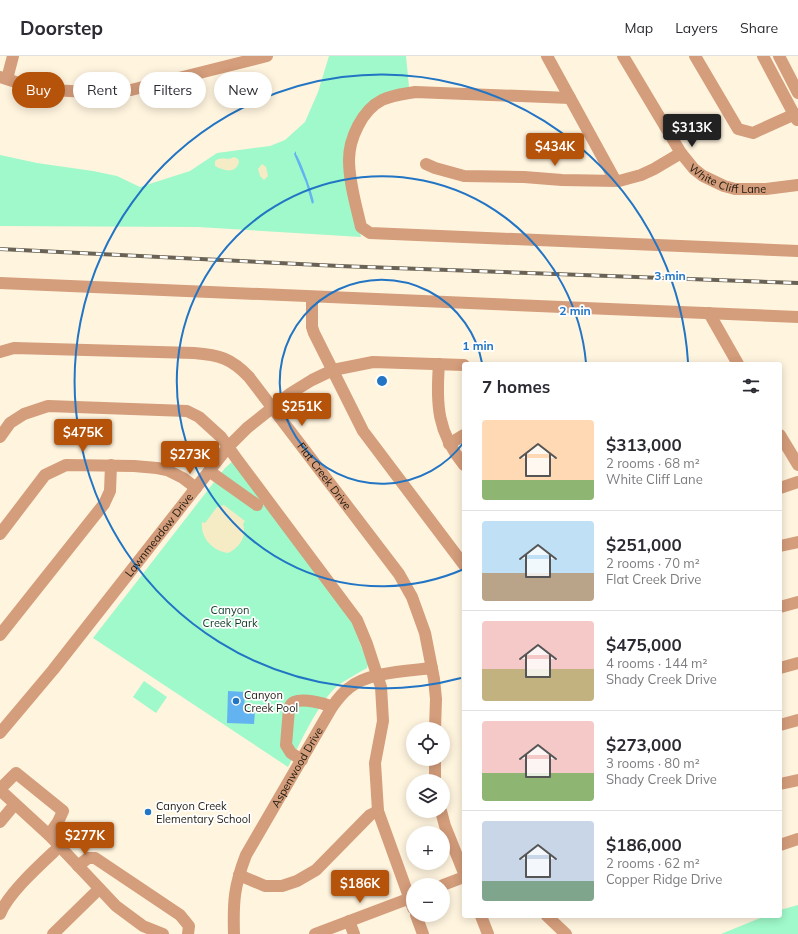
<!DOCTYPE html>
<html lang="en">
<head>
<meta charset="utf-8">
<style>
	:root { --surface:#fff; --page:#f2f2f3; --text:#2b2b33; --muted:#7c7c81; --line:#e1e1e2; --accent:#b45309 }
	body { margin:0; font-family:Mulish,sans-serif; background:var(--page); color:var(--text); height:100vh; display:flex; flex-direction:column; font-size:15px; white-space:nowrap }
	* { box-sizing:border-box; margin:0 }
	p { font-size:13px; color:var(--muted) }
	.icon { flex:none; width:22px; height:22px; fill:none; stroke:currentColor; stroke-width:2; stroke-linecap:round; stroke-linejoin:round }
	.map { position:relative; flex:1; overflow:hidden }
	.details { position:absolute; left:462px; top:306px; width:320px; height:556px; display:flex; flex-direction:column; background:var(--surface); border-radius:4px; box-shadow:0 2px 10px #0003 }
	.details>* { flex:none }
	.banner { position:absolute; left:12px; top:16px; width:380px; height:36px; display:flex; gap:8px }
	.fabs { position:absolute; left:406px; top:666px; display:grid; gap:8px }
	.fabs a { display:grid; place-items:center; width:44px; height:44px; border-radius:50%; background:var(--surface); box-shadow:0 2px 10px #0003; font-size:20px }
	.price { position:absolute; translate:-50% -34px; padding:0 9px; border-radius:4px; background:var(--accent); color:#fff; font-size:13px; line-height:26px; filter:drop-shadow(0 1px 2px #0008) }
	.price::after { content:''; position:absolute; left:50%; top:24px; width:12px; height:9px; margin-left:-6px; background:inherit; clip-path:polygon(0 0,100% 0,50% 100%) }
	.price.selected { background:#222; color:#fff }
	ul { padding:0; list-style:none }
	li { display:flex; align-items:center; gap:12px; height:100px; padding:0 20px }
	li+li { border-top:1px solid var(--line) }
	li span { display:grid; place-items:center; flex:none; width:112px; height:80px; border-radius:4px; color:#555 }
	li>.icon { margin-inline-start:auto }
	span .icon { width:48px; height:48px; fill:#fffc; stroke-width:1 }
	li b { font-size:17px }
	h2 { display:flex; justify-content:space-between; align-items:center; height:48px; padding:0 20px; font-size:17px }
	.tag { padding:0 14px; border-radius:18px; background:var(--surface); box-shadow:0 2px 10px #0003; font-size:14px; line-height:36px }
	.tag.selected { background:var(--accent); color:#fff }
	header { display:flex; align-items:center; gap:24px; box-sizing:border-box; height:56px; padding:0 20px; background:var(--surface); border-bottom:1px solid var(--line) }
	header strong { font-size:19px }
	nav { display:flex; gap:22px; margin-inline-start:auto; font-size:14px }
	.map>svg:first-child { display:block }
	.green { fill:#9ff9ca }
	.sand { fill:#f5ecc6 }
	.water { fill:#63b3f1 }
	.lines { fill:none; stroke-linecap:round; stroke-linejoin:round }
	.minor { stroke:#d49d7b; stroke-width:12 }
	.rail-casing { stroke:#6a6355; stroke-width:4 }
	.rail { stroke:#fff; stroke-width:2.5; stroke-dasharray:8; stroke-linecap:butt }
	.ring { fill:none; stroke:#2175c4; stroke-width:2 }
	.poi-dot { fill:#2175c4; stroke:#fff; stroke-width:1.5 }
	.labels { text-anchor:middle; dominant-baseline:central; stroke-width:3.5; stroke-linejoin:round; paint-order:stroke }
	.street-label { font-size:11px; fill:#1f1a10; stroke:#fff }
	.park-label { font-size:11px; fill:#0c3925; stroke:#fff }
	.poi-label { font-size:11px; fill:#1f1a10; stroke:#fff; text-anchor:start }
	.centre { fill:#2175c4; stroke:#fff; stroke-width:2 }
	.ring-label { font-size:12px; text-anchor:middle; font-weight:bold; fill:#2175c4; stroke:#fff; stroke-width:3.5; stroke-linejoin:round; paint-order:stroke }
</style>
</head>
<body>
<header>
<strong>Doorstep</strong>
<nav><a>Map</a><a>Layers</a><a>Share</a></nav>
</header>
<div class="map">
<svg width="798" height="878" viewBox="0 0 798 878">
	<rect width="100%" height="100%" fill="#fff4de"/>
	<g class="green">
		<polygon points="329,0 406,0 409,31 367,50 346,92 354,151 361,181 198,171 0,170 0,99 37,107 93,115 117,120 140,131 190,115 217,97 270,90 285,84 305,66 318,36"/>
		<path d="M233,405L352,566L368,608L367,612C358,617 349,622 340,628C320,642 300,688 288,711L93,582L225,412Z"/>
		<polygon points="144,625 167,641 156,657 133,641"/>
		<polygon points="798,849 798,878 721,878 765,860 780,860 780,854"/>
	</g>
	<g class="sand">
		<path d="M234,101L238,103L239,106C236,118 224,115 215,110V105C221,100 227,105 234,101Z"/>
		<polygon points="262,108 266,111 268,120 264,124 260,120 258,113"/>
		<path d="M224,449L245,465L243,468C247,480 240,492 228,497C213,495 200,482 202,466L205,467L217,451Z"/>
	</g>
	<g class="water">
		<path d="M296,95V98C301,105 312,136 314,146L312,148L306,127L294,98Z"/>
		<polygon points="228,635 245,636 244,654 255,655 254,668 227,667"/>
	</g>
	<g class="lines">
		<g class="minor">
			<polyline points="547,0 615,124"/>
			<path id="s1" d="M623,0L681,97L694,113L703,120L724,130L735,133H766L798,129"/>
			<polyline points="695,0 738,73 753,77 795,58"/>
			<polyline points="763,0 797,64"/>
			<polyline points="779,0 798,37"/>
			<polyline points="0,21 25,29 51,34 89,36 131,34 267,0"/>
			<polyline points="7,23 13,0"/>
			<path d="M570,42L415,36C403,38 392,39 382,44C362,54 349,83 349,104C349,126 356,149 361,171L370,177L798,195"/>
			<polyline points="426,108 435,112 464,120 524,121 562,124 619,125 641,119 654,113 681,97"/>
			<polyline points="0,227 798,261"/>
			<polyline points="312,241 312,271 314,277 363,375 464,509"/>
			<polyline points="709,257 738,308"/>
			<path id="s2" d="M0,296L14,292L194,297C219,299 231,302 249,321L399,518L412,541L425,577L434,623L436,643L435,673"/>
			<path d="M439,308C436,348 437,376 464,409"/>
			<polyline points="780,379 798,409"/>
			<polyline points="0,381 10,367 24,358 48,350 187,355 199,361 221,381 236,402 357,564 367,588 381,631 383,665 375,707 378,755 413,852"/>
			<polyline points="449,388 464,379"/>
			<polyline points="209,415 257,449"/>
			<polyline points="780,432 798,426"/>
			<polyline points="0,478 45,419 66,409 134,410 157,412 167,414 183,422 196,432"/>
			<polyline points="780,490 798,486"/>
			<polyline points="780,551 798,546"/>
			<polyline points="0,579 104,448 110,435 111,409"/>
			<polyline points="780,612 798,607"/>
			<polyline points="780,669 798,664"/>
			<path id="s3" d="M0,677L53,614L228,391L247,372L291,337L312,324L333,314L373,306L464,309"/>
			<polyline points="435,703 435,725"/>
			<path d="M302,704L291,697L286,689L289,653C290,650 291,647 294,646C303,642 324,647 332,651"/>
			<polyline points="780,728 798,724"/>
			<polyline points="0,733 16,717 63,755 58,766 49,779"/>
			<polyline points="0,734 49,779 116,850 143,870 163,878"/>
			<polyline points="441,755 445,770 464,817"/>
			<polyline points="0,766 15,748"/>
			<polyline points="780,789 798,783"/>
			<polyline points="78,810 88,802 95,802 180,859 189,870 188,878"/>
			<polyline points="239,819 265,830 282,830 297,825 316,814 370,759 378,755"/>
			<polyline points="443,829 464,821"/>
			<path d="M0,858C9,836 42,807 60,790"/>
			<polyline points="416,859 423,878"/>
			<polyline points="481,860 488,878"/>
			<polyline points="547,860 566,878"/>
			<polyline points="349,865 354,878"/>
			<polyline points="53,878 99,833"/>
			<path id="s4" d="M234,878C233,846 234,830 246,799L332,651C337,644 342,637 349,632C368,616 408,615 432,612"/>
			<polyline points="315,878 413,841"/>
		</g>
		<defs>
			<polyline id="rail" points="0,193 339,210 798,227"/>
		</defs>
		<use href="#rail" class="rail-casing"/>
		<use href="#rail" class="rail"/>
	</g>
	<g class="ring">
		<path d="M464 386A102 102 0 1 1 482 307"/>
		<path d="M464 513A205 205 0 1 1 586 307"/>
		<path d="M461 622A307 307 0 1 1 688 306"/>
	</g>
	<g class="poi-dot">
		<circle cx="236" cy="645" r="4"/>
		<circle cx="148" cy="756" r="4"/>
	</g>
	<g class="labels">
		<g class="street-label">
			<text stroke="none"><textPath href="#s1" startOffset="170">White Cliff Lane</textPath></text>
			<text stroke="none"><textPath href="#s2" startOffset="381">Flat Creek Drive</textPath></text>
			<text stroke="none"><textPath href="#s3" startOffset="254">Lawnmeadow Drive</textPath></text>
			<text stroke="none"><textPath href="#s4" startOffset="182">Aspenwood Drive</textPath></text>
		</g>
		<g class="park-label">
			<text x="230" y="554">Canyon<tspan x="230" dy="13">Creek Park</tspan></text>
		</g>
		<g class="poi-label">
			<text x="244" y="639">Canyon<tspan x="244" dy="13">Creek Pool</tspan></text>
			<text x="156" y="750">Canyon Creek<tspan x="156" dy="13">Elementary School</tspan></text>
		</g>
	</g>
	<circle cx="382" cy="325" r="6" class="centre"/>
	<g class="ring-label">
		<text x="670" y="224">3 min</text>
		<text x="575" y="259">2 min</text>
		<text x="478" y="294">1 min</text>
	</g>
</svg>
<div class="fabs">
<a><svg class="icon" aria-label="locate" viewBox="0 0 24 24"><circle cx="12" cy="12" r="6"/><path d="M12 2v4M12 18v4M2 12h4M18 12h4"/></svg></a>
<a><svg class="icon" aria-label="layers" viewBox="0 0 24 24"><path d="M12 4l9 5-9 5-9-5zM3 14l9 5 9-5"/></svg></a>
<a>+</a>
<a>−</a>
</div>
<b class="price selected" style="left:692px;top:92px">$313K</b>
<b class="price" style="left:555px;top:111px">$434K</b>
<b class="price" style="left:302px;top:371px">$251K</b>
<b class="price" style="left:83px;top:397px">$475K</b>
<b class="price" style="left:190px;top:419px">$273K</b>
<b class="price" style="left:85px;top:800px">$277K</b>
<b class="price" style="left:360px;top:848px">$186K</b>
<div class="banner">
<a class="tag selected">Buy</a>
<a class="tag">Rent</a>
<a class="tag">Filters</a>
<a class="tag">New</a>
</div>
<section class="details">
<h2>7 homes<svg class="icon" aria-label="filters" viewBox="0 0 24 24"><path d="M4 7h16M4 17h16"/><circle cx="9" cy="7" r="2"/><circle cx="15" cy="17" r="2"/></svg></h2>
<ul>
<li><span style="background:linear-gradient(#ffd9b3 75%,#8fb573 0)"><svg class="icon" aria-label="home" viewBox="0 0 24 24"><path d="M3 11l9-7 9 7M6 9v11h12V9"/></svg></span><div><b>$313,000</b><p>2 rooms · 68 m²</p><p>White Cliff Lane</p></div></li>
<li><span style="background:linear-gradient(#bfe0f5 65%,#b9a48a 0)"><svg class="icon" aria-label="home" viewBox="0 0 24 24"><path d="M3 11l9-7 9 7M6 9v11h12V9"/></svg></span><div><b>$251,000</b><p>2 rooms · 70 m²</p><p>Flat Creek Drive</p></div></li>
<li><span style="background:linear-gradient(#f6c9c9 60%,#c2b280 0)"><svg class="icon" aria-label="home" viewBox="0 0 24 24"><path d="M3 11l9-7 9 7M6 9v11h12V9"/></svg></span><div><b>$475,000</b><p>4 rooms · 144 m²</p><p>Shady Creek Drive</p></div></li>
<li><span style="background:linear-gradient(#f6c9c9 65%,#8fb573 0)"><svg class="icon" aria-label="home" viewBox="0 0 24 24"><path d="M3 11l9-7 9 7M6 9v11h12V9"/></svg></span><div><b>$273,000</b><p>3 rooms · 80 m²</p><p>Shady Creek Drive</p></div></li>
<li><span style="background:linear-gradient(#c9d6e8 75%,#7fa58c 0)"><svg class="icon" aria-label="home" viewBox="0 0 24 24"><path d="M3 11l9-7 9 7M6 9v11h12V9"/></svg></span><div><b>$186,000</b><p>2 rooms · 62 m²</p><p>Copper Ridge Drive</p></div></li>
</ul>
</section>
</div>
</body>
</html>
